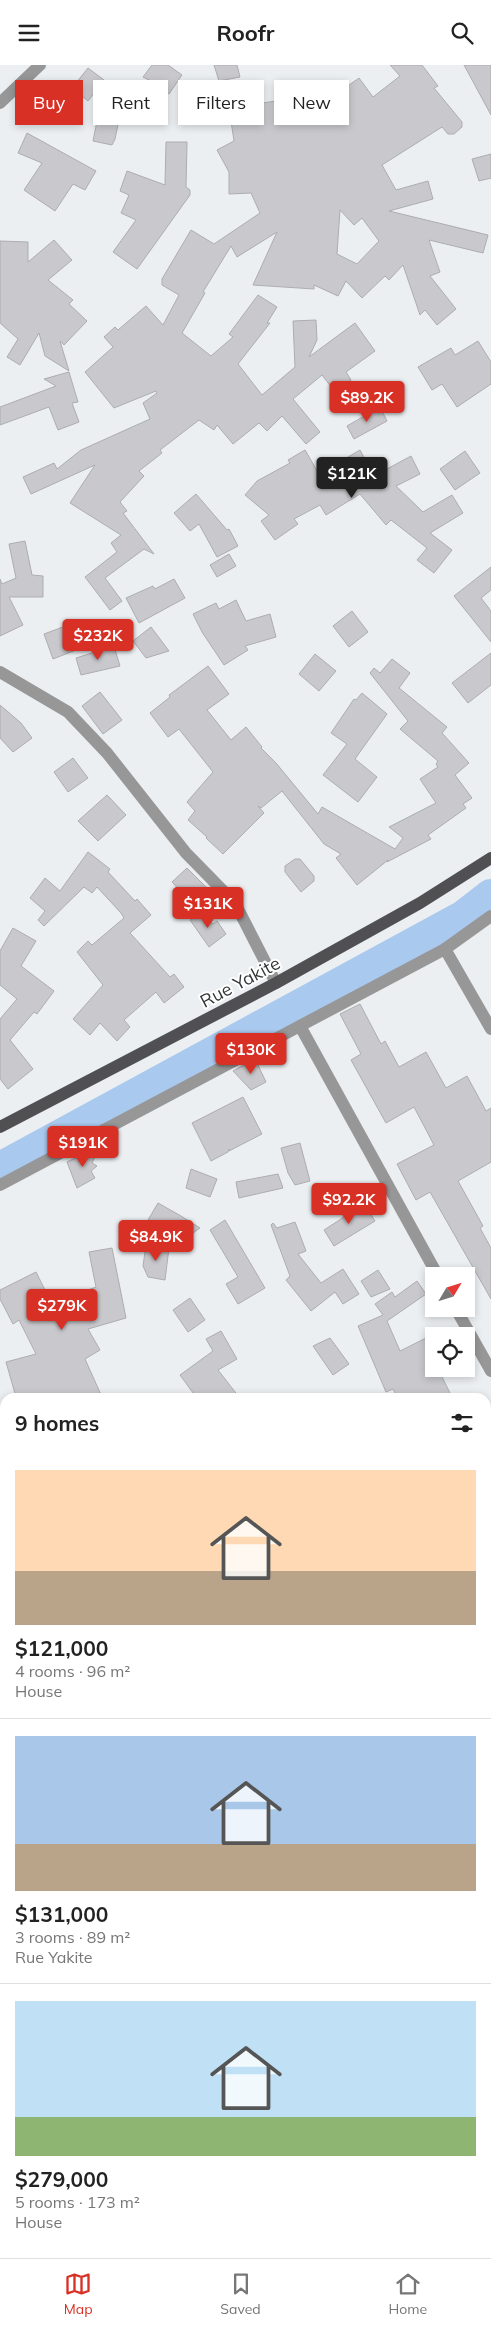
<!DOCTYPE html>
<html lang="en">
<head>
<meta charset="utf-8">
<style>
	:root { --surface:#fff; --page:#f6f6f6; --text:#222; --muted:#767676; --line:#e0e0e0; --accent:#d93025 }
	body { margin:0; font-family:Mulish,sans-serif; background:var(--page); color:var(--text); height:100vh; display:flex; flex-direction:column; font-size:19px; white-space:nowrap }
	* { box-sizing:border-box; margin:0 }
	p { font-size:16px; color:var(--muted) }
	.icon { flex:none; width:28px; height:28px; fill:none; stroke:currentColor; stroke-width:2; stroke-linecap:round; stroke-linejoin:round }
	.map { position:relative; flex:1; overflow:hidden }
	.drawer { position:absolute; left:0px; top:1328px; width:491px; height:866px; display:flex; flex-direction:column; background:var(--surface); border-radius:15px 15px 0 0; box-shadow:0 2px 8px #0003 }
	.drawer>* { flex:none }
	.top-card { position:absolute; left:15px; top:15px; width:461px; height:45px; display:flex; gap:10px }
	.needle { width:32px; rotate:52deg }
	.fabs { position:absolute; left:425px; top:1202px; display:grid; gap:10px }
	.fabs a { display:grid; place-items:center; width:50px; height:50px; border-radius:0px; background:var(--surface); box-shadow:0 2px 8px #0003; font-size:25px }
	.price { position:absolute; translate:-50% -42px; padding:0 11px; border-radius:5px; background:var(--accent); color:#fff; font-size:16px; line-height:32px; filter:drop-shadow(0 1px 2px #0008) }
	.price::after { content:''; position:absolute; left:50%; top:30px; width:15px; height:11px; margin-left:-8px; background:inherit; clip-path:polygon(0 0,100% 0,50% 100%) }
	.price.on { background:#222; color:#fff }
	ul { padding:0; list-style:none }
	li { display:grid; align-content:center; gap:10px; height:265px; padding:0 15px }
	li+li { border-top:1px solid var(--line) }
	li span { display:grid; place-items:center; height:155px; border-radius:0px; color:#555 }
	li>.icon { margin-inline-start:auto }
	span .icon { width:90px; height:90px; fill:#fffc; stroke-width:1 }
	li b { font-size:21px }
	h2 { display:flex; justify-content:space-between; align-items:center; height:60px; padding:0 15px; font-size:21px }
	.chip { padding:0 18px; border-radius:0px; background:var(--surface); box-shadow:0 2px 8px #0003; font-size:18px; line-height:45px }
	.chip.on { background:var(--accent); color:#fff }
	header { display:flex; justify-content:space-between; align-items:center; height:65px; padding:0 15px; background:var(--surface); font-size:22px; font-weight:700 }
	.tabs { display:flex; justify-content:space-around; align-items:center; height:70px; border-top:1px solid var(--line); background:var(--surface); font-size:14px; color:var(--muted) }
	.tabs a { display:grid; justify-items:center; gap:2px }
	.tabs .on { color:var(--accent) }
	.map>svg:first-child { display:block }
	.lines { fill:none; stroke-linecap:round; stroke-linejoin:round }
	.river { stroke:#aac9ee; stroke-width:34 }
	.building { fill:#c9c9cd; stroke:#adadb1; fill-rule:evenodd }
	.minor { stroke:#979798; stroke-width:12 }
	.major { stroke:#505053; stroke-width:12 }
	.labels { text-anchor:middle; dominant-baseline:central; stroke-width:4; stroke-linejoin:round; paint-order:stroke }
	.street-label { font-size:18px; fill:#323435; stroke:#fff }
</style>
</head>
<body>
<header><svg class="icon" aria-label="menu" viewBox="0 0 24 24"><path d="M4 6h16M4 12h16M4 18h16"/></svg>Roofr<svg class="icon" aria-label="search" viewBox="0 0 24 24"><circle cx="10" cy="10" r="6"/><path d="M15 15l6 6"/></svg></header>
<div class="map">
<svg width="491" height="2193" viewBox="0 0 491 2193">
	<rect width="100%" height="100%" fill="#ebeff2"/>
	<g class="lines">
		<polyline class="river" points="0,1104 464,852 491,831"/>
	</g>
	<g class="building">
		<polygon points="152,0 168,0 182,10 169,29 158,22 159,20 143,12"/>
		<polygon points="214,0 237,0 240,12 219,16"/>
		<path d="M390,0H422L438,21L434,23L462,57V62L454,69H448L442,62L382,100L396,125L428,116L433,134L389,146L488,170L483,188L429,175L440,207L430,211L456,244L437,260L425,245L420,250L403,200L389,215L385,211L362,233L346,216L338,231L314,220V224L253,220L277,167L237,192L231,181L203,227L205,228L182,268L211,291L233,272L229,269L258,230L277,242L267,258H270L238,299L262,330L295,302L293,256L316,255L317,275L309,292L355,258L375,286L346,307L351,315L335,327L322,310L293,334L320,367L306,379L282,351L267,366L259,358L233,379L217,360L214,365L199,355L160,385L162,388L139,406L144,411L120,437L127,446L123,448L154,489L144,484L105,513L122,536L110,545L85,512L117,487L111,478L121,470L70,438L95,400L31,429L23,412L54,398L57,404L81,385L150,354L143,338L157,328L156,326L114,343L85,307L113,282L104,272L115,262L118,265L146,241L163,260L179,230L162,220V214L191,165L214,179L260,148L251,128L229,129V107L217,85L234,76L229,43L276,36L277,41L307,28L314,45L359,13L373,32L400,11ZM340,145L354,160L362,153L379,176L357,199L337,189Z"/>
		<polygon points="464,0 491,0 491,50"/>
		<polygon points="88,3 104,15 88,36 72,23"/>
		<polygon points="98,51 119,55 115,74 112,80 93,76"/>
		<polygon points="27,68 96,106 85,125 73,119 55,146 24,125 42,98 18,88"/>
		<polygon points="166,77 187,77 186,122 190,125 190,130 137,204 113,187 136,155 121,148 129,130 120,126 127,106 165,120"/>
		<polygon points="491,89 491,113 479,116 472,94"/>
		<polygon points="54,175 72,195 48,215 73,235 69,239 87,256 64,280 60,276 69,306 45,291 39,268 20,300 7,292 18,274 0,258 0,176 28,177 28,197"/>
		<polygon points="478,276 491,297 491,319 457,342 442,319 432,325 418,302 451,283 455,290"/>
		<polygon points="69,307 78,337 72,338 79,357 58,365 49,342 0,360 0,342 56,321 44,314"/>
		<polygon points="380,342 387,356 354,374 347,361"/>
		<polygon points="305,385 319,409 360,385 374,411 411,391 420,409 396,421 423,447 452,430 463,448 430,468 452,485 434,508 417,495 427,483 391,455 386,460 360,429 326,450 320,440 294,454 298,459 275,475 261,456 269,450 245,430 257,416 290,398 288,395"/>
		<polygon points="465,386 480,408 455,425 440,404"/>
		<polygon points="196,429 227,465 229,464 238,481 217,492 199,459 190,466 174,448"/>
		<polygon points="25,476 32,510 43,511 43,532 9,532 23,560 0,571 0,514 2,519 16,513 9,479"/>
		<polygon points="229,489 236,501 217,512 210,500"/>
		<polygon points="491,502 491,525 481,533 491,546 491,577 454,531"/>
		<polygon points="174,514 185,533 139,558 126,533 153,521 155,524"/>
		<polygon points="236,535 246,556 270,549 276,572 245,581 248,585 224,600 202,567 193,549 216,538 219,544"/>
		<polygon points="352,546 368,567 349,582 333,561"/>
		<polygon points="71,559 81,583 53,594 44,569"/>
		<polygon points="151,562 169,586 146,593 133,576"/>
		<polygon points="114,581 120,601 81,610 76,593"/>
		<polygon points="491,588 491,620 468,638 452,618"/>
		<polygon points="315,589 336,606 319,626 299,609"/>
		<polygon points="392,594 410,608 399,623 447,662 442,668 469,698 455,710 472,733 463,739 466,743 428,770 431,774 387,797 388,795 357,820 336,793 341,789 324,779 282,726 261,743 258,741 264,748 223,789 206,773 207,772 188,755 195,746 187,737 213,707 179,664 168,672 150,648 170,632 169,630 208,601 229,629 207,645 231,675 246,662 262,682 261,683 276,698 318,749 322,742 395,784 403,773 389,762 436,738 420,714 438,702 436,699 438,696 400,664 408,656 370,608 374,603 380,608"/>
		<polygon points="100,627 122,655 103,669 82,641"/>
		<polygon points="362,628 387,649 355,694 377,712 358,737 323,710 347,679 331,668 354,634 356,635"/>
		<polygon points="0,640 21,658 32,673 13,687 0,673"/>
		<polygon points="73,693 88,713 68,727 54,707"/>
		<polygon points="107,730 126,750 98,776 78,756"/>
		<polygon points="88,787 110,804 108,807 135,836 137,834 151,850 130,868 170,912 174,909 184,922 164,938 156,927 124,955 130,962 117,976 100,958 90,970 73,954 103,920 77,887 88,876 92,880 124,853 121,848 97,822 92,828 84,822 44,861 38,855 45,846 30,833 45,813 60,826"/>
		<polygon points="295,794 300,794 314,811 314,816 301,827 285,807 285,801"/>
		<polygon points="187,803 208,824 193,839 172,817"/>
		<polygon points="202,847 213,859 217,856 226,869 209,882 190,855"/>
		<polygon points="13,863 36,876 21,901 54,926 37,949 34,947 10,975 33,1004 8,1024 0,1014 0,954 17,934 0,920 0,886"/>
		<polygon points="360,939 381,979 385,976 399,1002 426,987 446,1023 467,1011 486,1046 491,1043 491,1097 458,1116 483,1161 480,1163 491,1183 491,1234 430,1127 416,1135 397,1099 434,1080 414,1042 386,1058 351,995 361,989 340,949"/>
		<polygon points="255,994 266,1017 251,1025 233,1006"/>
		<polygon points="243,1032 262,1069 229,1086 229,1084 228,1087 211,1096 192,1058"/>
		<polygon points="300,1078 310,1116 295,1120 288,1108 281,1083"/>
		<polygon points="100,1081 92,1098 97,1101 91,1106 95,1113 77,1123 67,1097"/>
		<polygon points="191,1104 217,1114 210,1132 186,1123"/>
		<polygon points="278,1109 283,1123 239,1133 236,1117"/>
		<polygon points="158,1138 181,1151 200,1163 182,1176 148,1155"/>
		<polygon points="364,1139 375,1156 334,1181 324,1165"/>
		<polygon points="225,1155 265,1223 238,1239 226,1219 238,1212 210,1165"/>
		<polygon points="295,1157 306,1186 298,1189 321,1218 343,1204 359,1229 343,1239 335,1227 311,1246 286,1215 290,1211 271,1160 273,1158 277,1163"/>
		<polygon points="146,1180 169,1183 165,1215 148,1212 143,1201"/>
		<polygon points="112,1183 126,1253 88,1264 100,1285 85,1294 102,1332 16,1332 6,1297 36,1289 19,1255 13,1259 0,1234 0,1225 36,1207 50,1235 88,1225 96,1222 89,1187"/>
		<polygon points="378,1205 390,1224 371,1232 361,1216"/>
		<polygon points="417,1216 426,1229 387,1256 400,1286 434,1269 434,1304 438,1304 452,1332 397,1332 393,1324 386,1327 358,1261 383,1250 375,1239 392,1227 395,1232"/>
		<polygon points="190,1233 205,1255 188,1267 173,1245"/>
		<polygon points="221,1266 237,1294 218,1305 239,1332 196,1332 180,1310 213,1286 206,1274"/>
		<polygon points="330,1273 349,1299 333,1310 313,1281"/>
	</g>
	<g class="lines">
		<g class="minor">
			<polyline points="0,38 40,0"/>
			<polyline points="0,607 68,647 107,688 186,788 235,838 276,918"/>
			<polyline points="445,884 491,964"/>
			<polyline points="300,961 438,1211"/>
			<polyline points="0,1120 445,884 491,851"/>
			<polyline points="456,1244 491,1306"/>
			<polyline points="486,1994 491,2002"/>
			<polyline points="486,2115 491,2112"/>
			<polyline points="336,2193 344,2189"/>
		</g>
		<polyline class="major" points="0,1062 276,918 420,838 491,793"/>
	</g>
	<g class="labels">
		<g class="street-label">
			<text transform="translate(240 917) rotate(-28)">Rue Yakite</text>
		</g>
	</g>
</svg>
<div class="fabs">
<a><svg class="needle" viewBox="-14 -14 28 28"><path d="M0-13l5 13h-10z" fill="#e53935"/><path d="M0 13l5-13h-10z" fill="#767676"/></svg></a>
<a><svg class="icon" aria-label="locate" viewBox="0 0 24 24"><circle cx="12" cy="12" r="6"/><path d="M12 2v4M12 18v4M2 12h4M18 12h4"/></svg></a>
</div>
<b class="price" style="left:367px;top:358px">$89.2K</b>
<b class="price on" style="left:352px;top:434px">$121K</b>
<b class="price" style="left:98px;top:596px">$232K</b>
<b class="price" style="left:208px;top:864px">$131K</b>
<b class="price" style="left:251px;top:1010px">$130K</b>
<b class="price" style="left:83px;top:1103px">$191K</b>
<b class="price" style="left:349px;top:1160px">$92.2K</b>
<b class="price" style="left:156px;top:1197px">$84.9K</b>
<b class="price" style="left:62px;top:1266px">$279K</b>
<div class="top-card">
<a class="chip on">Buy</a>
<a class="chip">Rent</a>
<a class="chip">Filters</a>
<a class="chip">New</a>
</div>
<section class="drawer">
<h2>9 homes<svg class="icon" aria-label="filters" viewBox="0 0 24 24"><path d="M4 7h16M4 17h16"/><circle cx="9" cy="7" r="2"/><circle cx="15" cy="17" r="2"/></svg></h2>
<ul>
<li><span style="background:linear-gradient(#ffd9b3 65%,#b9a48a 0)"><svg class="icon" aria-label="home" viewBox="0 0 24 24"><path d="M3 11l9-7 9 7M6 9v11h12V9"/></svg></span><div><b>$121,000</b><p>4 rooms · 96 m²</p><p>House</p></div></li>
<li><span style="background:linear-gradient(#a9c7e8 70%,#b9a48a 0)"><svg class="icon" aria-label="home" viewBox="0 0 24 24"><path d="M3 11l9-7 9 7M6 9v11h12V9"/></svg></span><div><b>$131,000</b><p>3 rooms · 89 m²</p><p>Rue Yakite</p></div></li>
<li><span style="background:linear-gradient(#bfe0f5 75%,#8fb573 0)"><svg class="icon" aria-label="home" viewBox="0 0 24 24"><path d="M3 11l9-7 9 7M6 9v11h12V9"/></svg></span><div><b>$279,000</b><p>5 rooms · 173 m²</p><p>House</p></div></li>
</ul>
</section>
</div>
<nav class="tabs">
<a class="on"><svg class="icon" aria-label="map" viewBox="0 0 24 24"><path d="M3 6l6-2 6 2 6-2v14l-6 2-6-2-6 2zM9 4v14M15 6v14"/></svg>Map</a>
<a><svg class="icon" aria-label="saved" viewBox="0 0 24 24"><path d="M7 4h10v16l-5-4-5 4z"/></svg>Saved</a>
<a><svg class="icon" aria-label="home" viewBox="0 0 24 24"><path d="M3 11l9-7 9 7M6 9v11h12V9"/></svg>Home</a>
</nav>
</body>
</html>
